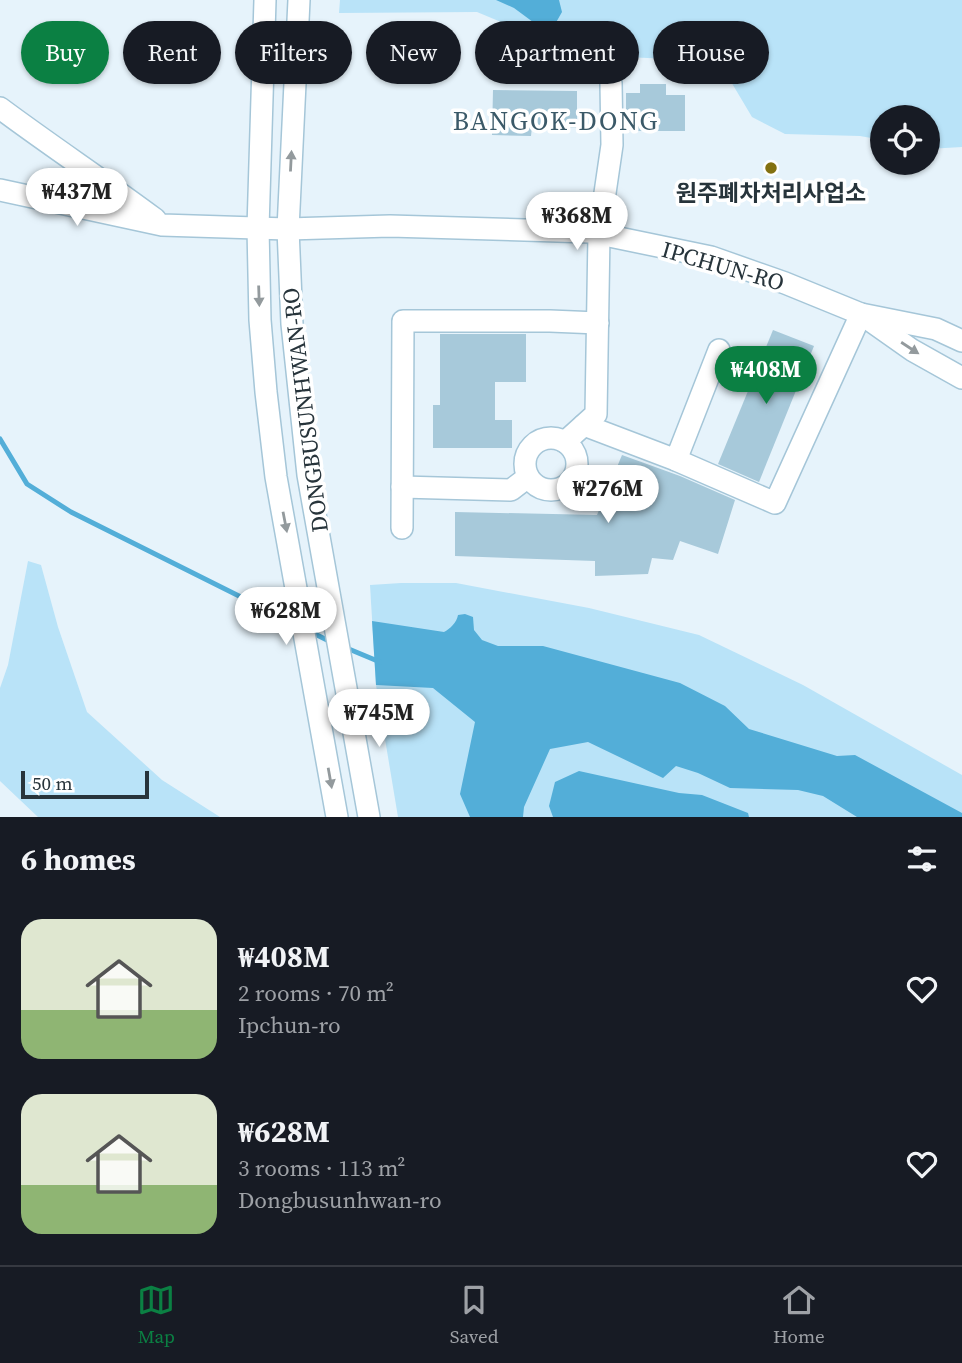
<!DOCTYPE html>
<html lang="en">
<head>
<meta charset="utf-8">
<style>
	:root { --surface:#171b24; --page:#20242c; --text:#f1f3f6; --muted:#9ea1a6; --line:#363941; --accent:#0b8043 }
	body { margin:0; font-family:"Source Serif 4","Noto Sans KR",serif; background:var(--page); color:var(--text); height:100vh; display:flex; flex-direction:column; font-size:26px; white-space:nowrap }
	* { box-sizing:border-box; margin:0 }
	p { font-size:23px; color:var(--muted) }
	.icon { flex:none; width:38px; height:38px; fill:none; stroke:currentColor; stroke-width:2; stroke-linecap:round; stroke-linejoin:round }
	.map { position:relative; height:817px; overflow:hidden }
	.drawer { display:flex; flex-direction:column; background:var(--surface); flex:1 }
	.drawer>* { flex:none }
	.guide { position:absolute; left:21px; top:21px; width:920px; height:63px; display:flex; gap:14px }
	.buttons { position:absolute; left:870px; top:105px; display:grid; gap:14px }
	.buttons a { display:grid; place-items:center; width:70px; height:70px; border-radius:50%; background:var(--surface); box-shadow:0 2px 5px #0004; font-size:35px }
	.scale { position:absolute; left:21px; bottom:18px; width:128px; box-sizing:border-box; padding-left:7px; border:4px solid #27343b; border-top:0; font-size:19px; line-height:24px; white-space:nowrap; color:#27343b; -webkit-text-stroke:5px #fff; paint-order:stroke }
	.price { position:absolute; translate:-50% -60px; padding:0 16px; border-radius:24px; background:#fff; color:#222; font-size:23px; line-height:46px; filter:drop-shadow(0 2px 4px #0008) }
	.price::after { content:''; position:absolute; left:50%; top:42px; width:21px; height:16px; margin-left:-10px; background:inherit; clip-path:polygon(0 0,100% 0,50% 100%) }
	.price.selected { background:var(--accent); color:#fff }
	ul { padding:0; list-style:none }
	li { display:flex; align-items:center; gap:21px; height:175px; padding:0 21px }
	li span { display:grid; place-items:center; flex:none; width:196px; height:140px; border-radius:21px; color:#555 }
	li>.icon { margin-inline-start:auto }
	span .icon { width:84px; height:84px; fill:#fffc; stroke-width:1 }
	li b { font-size:30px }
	h2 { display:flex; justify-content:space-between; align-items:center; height:84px; padding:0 21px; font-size:30px }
	.tag { padding:0 24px; border-radius:32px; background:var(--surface); box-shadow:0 2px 5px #0004; font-size:24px; line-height:63px }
	.tag.selected { background:var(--accent); color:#fff }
	.dock { display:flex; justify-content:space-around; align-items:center; height:98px; border-top:2px solid var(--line); background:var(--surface); font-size:19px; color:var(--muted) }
	.dock a { display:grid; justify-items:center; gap:4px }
	.dock .selected { color:var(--accent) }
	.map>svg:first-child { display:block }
	.green { fill:#b9e3f8 }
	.water { fill:#53aed8 }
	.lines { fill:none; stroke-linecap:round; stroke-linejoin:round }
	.stream { stroke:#53aed8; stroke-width:5 }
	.building { fill:#a7c9da }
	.minor-casing { stroke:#a5c6d8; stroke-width:24 }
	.minor { stroke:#fff; stroke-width:21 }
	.oneway { fill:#939a9d }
	.poi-dot { fill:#837111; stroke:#fff; stroke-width:2.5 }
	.labels { text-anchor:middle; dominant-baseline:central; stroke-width:7; stroke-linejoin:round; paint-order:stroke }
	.poi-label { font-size:23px; font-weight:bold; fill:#27343b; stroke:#fff }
	.street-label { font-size:23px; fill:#27343b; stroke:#fff }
	.quarter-label { font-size:26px; letter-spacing:2px; fill:#3b5968; stroke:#fff }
</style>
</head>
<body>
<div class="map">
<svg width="962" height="817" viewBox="0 0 962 817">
	<rect width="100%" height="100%" fill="#e6f3fb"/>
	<g class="green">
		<polygon points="340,0 962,0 962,147 928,149 928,117 882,117 882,140 860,136 785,134 752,117 727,75 693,60 580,55 477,12 339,13"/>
		<polygon points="28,561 41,565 58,627 87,712 162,780 220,817 38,817 0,781 0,688 8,665"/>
		<polygon points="401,583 456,583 589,608 699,635 803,685 962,775 962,817 398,817 376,685 370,585"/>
	</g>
	<g class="water">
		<polygon points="496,0 559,0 562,12 554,26 537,25 514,8"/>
		<path d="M465,614L473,617L474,630L482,640L498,646H543L680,683L725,706L749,729L837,756L855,755L962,813V817H857L823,796L798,790L730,788L698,773L676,766L663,778L588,742L550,749L524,807L523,817H470L460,794L475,722L433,688L376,685L372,621L444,632C450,629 457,622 458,615Z"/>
		<polygon points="579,771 679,793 702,795 748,813 749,817 553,817 549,806 555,782"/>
	</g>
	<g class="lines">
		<g class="stream">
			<polyline points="0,439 27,484 71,512 297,625"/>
			<polyline points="309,631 331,642"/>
			<polyline points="344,647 380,662"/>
		</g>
	</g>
	<g class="building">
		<polygon points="640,84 666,84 666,95 685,95 685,131 626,131 626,93 640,93"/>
		<polygon points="493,90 577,91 577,128 532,127 531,136 492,135"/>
		<polygon points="773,330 814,346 759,482 718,464"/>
		<polygon points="440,334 526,334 526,382 495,382 495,420 512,420 512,448 433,448 433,405 440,405"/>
		<polygon points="622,455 680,476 735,500 718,554 680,541 673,560 652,558 648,574 595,576 595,561 455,556 455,512 597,515"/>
	</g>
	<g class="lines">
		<defs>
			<g id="minor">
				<polyline points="265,0 258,228 260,320 266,392 276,477 337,817"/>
				<polyline points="299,0 288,229 292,324 308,475 369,817"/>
				<path d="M0,108C51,146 104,181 155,219"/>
				<polyline points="0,190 162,225 288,229 390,226 590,232 711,257 785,283 861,314 936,329 962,341"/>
				<polyline points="868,319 912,350 962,378"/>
				<polyline points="584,425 676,460 719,350"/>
				<circle cx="551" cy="464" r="26"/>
				<polyline points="565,442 596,414 599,234 612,145 611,83"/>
				<polyline points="676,460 775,503 861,314"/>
				<polyline points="402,487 511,490 528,477"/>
				<polyline points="402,528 403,321 550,321 598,323"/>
			</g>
		</defs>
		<use href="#minor" class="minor-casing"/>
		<use href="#minor" class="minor"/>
	</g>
	<defs><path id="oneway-solid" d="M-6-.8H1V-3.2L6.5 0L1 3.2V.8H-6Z" transform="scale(1.75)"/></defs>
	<g class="oneway">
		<use href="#oneway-solid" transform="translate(291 161) rotate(-87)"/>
		<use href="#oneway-solid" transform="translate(259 296) rotate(88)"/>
		<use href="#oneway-solid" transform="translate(910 348) rotate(33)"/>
		<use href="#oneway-solid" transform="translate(285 522) rotate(79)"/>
		<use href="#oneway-solid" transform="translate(330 778) rotate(80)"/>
	</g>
	<circle class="poi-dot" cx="771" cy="168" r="7"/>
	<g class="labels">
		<g class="poi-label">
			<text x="771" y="193">원주폐차처리사업소</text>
		</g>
		<g class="street-label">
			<text transform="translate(723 266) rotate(16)">IPCHUN-RO</text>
			<text transform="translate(305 410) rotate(-97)">DONGBUSUNHWAN-RO</text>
		</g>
		<g class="quarter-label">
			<text x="556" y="121">BANGOK-DONG</text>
		</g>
	</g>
</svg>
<div class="buttons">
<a><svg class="icon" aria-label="locate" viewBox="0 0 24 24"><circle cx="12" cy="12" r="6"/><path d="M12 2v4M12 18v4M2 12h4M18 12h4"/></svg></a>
</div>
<div class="scale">50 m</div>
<b class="price" style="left:77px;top:228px">₩437M</b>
<b class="price" style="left:577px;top:252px">₩368M</b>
<b class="price selected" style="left:766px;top:406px">₩408M</b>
<b class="price" style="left:608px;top:525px">₩276M</b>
<b class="price" style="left:286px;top:647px">₩628M</b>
<b class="price" style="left:379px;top:749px">₩745M</b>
<div class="guide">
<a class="tag selected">Buy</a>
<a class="tag">Rent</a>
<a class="tag">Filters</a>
<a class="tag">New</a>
<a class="tag">Apartment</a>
<a class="tag">House</a>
</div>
</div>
<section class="drawer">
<h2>6 homes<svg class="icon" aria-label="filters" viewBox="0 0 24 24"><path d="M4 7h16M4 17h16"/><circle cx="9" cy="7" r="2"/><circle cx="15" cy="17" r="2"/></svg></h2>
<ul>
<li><span style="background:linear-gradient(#dfe7d0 65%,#8fb573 0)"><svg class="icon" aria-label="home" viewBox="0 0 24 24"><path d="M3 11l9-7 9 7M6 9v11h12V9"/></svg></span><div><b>₩408M</b><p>2 rooms · 70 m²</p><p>Ipchun-ro</p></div><svg class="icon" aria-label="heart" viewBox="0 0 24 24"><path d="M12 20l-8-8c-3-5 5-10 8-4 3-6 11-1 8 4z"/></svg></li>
<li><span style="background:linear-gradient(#dfe7d0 65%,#8fb573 0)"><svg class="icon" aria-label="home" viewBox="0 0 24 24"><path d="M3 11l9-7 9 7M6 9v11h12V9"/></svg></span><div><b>₩628M</b><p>3 rooms · 113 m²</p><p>Dongbusunhwan-ro</p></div><svg class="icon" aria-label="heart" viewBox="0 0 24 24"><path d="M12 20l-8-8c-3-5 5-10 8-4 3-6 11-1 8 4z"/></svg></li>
</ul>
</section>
<nav class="dock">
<a class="selected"><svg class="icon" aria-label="map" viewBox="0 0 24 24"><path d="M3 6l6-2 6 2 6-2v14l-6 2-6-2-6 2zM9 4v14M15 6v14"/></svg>Map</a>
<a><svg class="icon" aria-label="saved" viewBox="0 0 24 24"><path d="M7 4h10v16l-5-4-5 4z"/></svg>Saved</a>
<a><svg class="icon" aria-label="home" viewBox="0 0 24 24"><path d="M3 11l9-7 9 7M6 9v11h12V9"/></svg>Home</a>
</nav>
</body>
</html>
